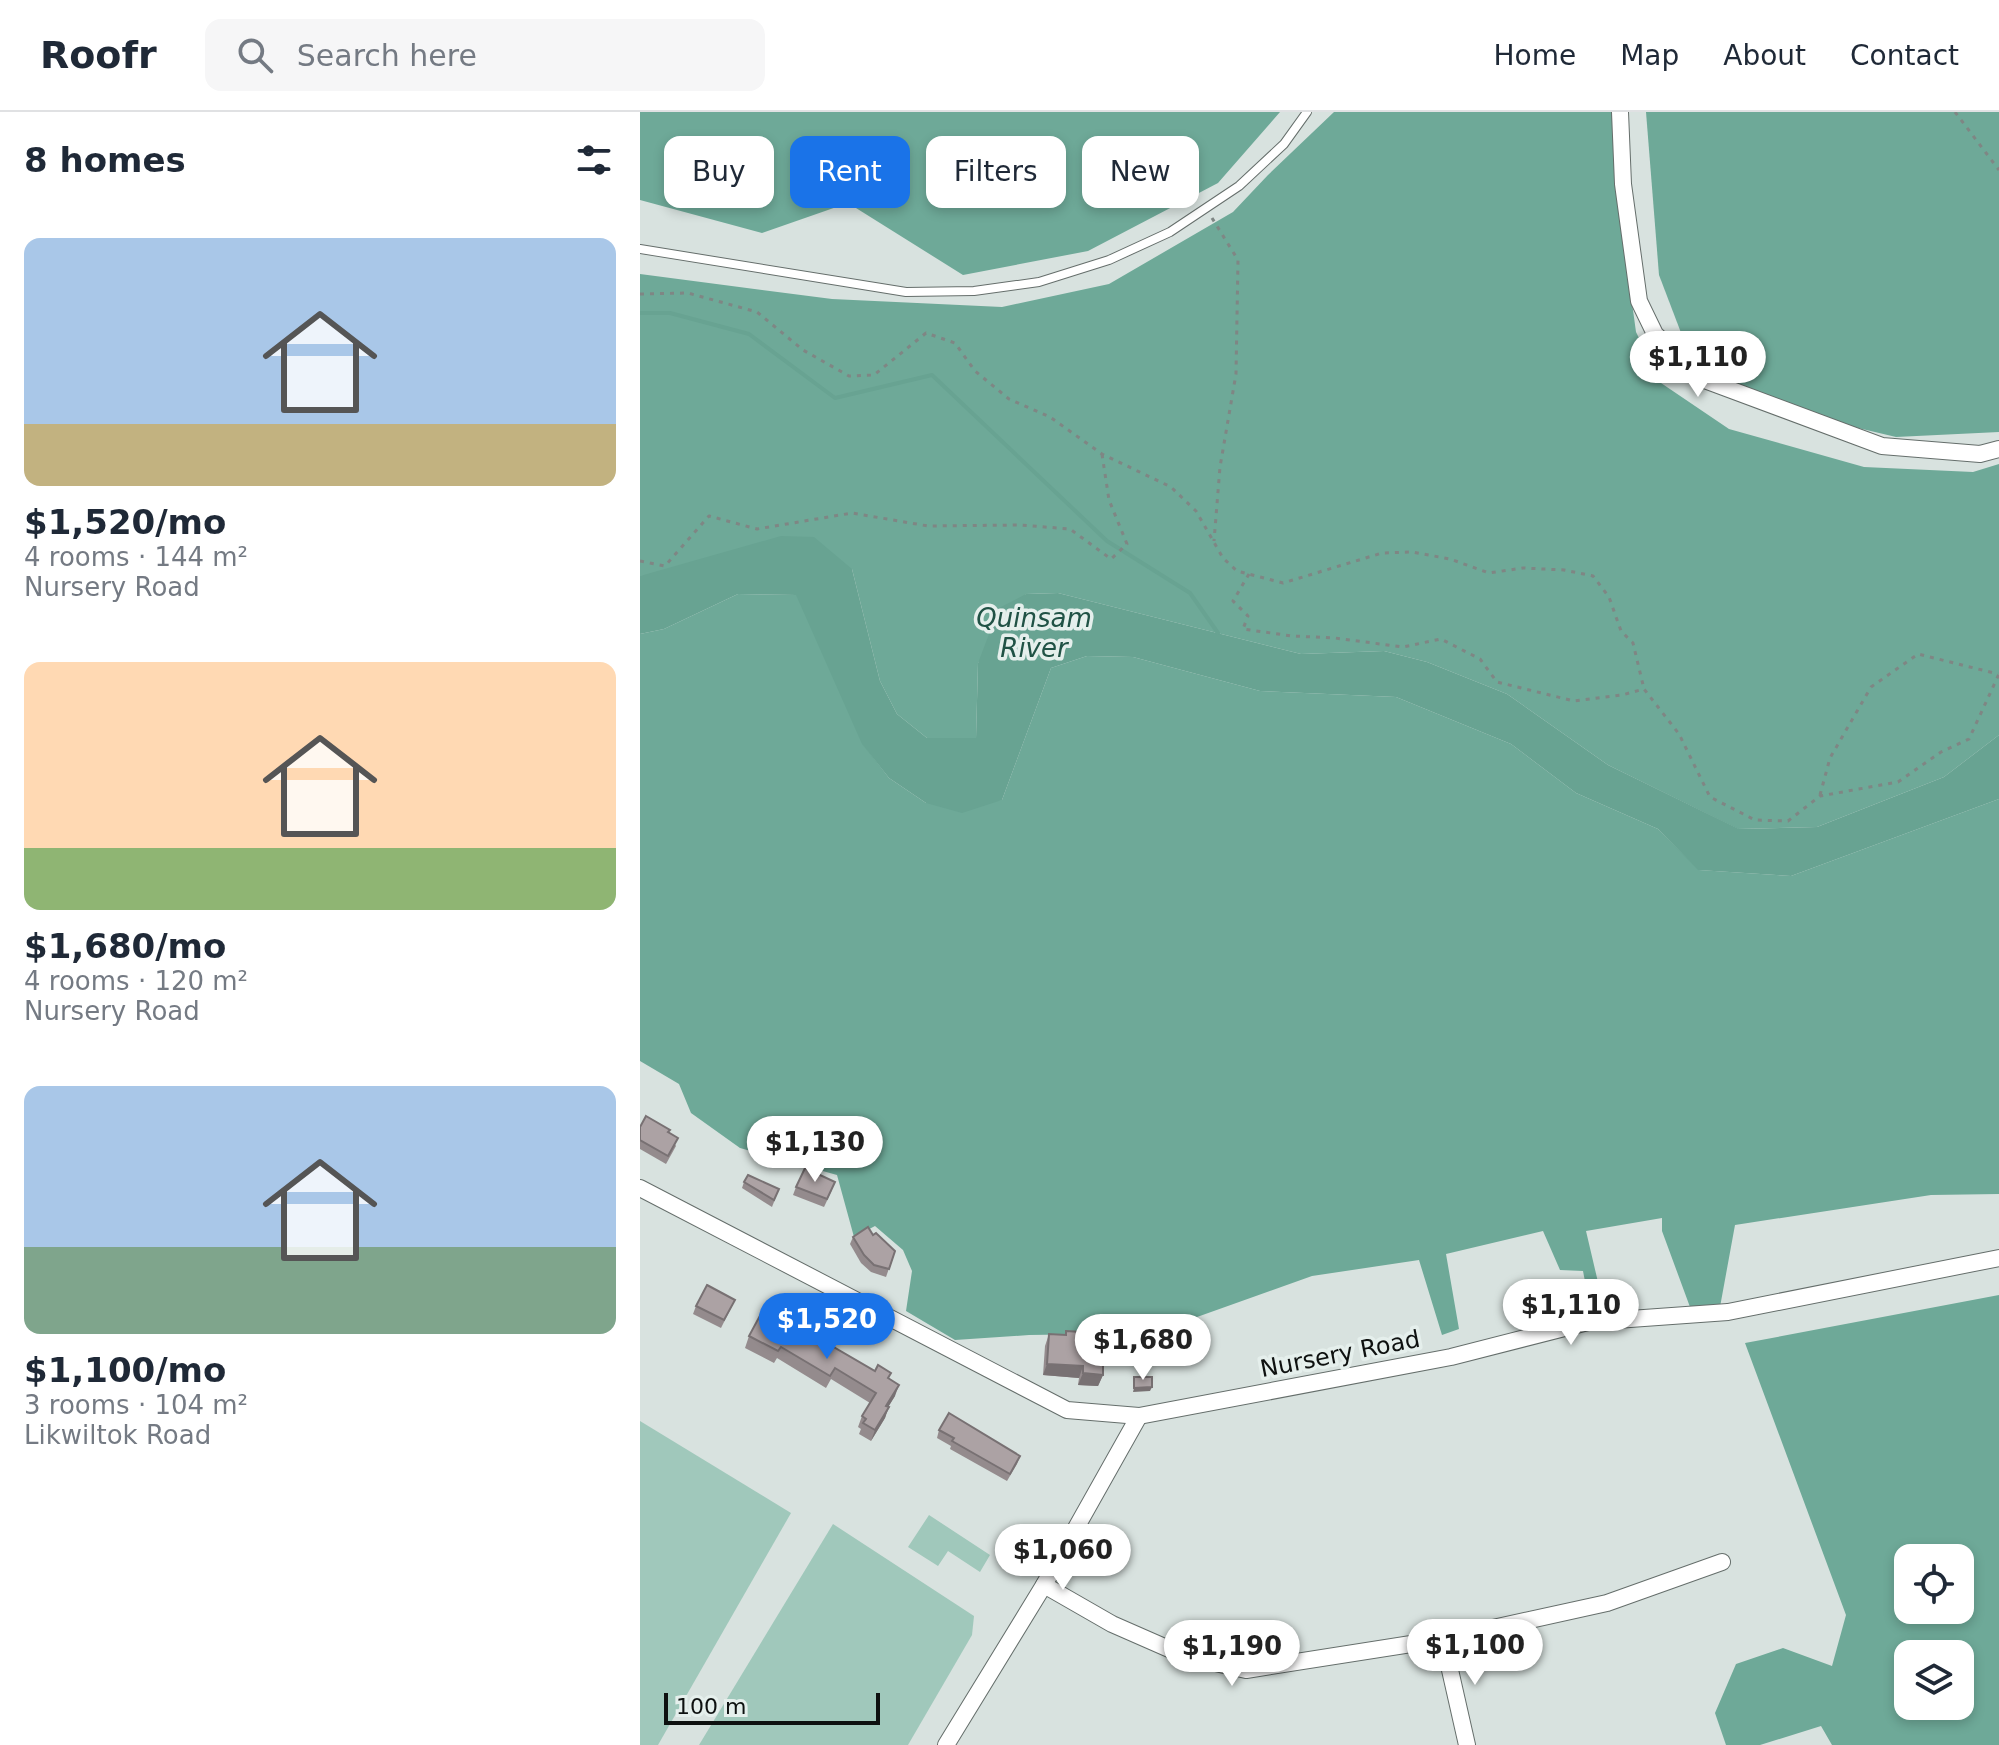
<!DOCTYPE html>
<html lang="en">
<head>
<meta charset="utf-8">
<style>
	:root { --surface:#fff; --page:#f6f6f7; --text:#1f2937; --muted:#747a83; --line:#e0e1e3; --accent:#1a73e8 }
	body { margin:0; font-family:"DejaVu Sans",sans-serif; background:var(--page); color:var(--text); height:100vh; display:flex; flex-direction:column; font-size:30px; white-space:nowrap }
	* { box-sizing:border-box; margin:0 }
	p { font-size:26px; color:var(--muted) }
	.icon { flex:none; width:44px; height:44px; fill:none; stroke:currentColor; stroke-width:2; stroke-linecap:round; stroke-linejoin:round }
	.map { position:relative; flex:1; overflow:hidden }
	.side { display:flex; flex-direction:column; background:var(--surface); width:640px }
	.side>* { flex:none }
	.top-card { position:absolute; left:24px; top:24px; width:760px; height:72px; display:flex; gap:16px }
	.controls { position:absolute; left:1254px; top:1432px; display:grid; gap:16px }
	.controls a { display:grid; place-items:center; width:80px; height:80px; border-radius:16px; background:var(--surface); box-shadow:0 4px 12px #0003; font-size:40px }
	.scale { position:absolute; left:24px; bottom:20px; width:216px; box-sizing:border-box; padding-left:8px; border:4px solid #0e1110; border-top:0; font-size:22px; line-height:28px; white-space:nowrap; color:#0e1110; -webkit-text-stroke:6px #e5efec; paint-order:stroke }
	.price { position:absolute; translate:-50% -68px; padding:0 18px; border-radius:28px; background:#fff; color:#222; font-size:26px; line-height:52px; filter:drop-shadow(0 2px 4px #0008) }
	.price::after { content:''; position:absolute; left:50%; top:48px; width:24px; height:18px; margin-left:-12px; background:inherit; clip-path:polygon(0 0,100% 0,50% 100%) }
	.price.active { background:var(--accent); color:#fff }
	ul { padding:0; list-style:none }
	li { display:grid; align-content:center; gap:16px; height:424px; padding:0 24px }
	li span { display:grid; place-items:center; height:248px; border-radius:16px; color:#555 }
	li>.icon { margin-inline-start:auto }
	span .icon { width:144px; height:144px; fill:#fffc; stroke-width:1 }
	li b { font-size:34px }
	h2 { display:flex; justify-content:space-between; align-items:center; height:96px; padding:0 24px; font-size:34px }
	.tag { padding:0 28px; border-radius:16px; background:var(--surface); box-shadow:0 4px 12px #0003; font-size:28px; line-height:72px }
	.tag.active { background:var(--accent); color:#fff }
	header { display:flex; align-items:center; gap:48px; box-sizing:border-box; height:112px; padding:0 40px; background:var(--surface); border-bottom:2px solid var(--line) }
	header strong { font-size:38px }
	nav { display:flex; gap:44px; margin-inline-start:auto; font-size:28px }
	.search { width:560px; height:72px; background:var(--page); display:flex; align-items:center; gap:20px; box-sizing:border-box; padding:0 28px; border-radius:16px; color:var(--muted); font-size:30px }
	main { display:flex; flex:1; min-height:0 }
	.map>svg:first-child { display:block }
	.green { fill:#a0c8bb }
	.forest { fill:#6ea998; fill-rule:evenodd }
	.water { fill:#68a392 }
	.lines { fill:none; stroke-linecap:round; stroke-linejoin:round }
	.stream { stroke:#68a392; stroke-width:4 }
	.lane-casing { stroke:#656e6b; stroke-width:10 }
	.street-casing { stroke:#656e6b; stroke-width:18 }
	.path { stroke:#7f8684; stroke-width:3; stroke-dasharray:4 6; stroke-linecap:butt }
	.lane { stroke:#fff; stroke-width:8 }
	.street { stroke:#fff; stroke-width:16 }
	.wall { fill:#948b8d }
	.shaded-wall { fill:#787173 }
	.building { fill:#aca2a4; stroke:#787173; stroke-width:2 }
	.labels { text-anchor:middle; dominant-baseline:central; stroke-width:7; stroke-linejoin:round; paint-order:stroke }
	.street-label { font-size:24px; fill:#0e1110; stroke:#e5efec }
	.water-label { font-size:26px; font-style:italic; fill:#205245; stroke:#e5efec }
</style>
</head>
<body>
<header>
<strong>Roofr</strong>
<div class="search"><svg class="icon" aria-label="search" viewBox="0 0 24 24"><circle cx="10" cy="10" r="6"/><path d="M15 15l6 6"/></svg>Search here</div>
<nav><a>Home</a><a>Map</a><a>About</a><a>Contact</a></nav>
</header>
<main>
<section class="side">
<h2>8 homes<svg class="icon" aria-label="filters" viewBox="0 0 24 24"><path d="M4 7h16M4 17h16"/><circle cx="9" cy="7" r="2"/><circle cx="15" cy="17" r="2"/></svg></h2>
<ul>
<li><span style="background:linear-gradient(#a9c7e8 75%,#c2b280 0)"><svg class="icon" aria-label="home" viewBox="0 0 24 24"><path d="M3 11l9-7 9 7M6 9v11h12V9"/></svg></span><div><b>$1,520/mo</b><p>4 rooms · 144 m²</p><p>Nursery Road</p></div></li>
<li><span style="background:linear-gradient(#ffd9b3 75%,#8fb573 0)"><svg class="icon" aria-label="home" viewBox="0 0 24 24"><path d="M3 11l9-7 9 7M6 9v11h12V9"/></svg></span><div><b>$1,680/mo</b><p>4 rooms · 120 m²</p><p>Nursery Road</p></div></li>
<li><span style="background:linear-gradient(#a9c7e8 65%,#7fa58c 0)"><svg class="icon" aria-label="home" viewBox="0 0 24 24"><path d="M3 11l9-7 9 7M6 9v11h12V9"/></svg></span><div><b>$1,100/mo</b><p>3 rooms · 104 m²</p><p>Likwiltok Road</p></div></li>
</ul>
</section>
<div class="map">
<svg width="1359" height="1633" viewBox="0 0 1359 1633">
	<rect width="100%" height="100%" fill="#d8e2df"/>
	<g class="green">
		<polygon points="0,1309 151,1401 18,1633 0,1633"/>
		<polygon points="289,1403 350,1443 340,1460 308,1439 298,1454 268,1435"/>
		<polygon points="193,1412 334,1504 332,1523 268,1633 59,1633"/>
	</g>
	<g class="forest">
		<polygon points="0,0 640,0 578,71 448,139 323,163 208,91 122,121 0,88"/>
		<polygon points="694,0 973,0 976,74 996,220 1021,271 1089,317 1224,355 1333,360 1359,352 1359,623 1304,665 1177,715 1098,717 968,653 867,582 787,550 744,539 661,542 418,481 386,482 338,551 336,626 287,626 257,602 240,569 212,457 0,464 0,162 192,187 362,195 469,172 593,100 628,63"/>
		<polygon points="1006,0 1359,0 1359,320 1256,325 1125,294 1051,247 1019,163"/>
		<polygon points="98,482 157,483 223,632 249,666 286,691 362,688 411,556 447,544 493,545 620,579 756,585 871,632 936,681 1018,717 1059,758 1151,764 1359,687 1359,1082 1291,1083 1095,1113 1080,1195 1050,1195 1022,1119 1022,1106 946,1119 965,1200 939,1205 933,1188 947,1180 943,1159 920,1158 903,1119 806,1142 819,1217 802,1223 779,1148 672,1164 529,1215 511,1239 478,1253 458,1222 389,1223 315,1228 266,1199 272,1159 263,1138 235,1114 214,1125 197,1063 100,1036 51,1001 39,972 0,949 0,522 24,517"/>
		<path d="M1359,1183V1633H1192L1181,1614L1120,1633H1086L1075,1601L1096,1552L1143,1536L1192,1554L1206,1503L1105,1231ZM1268,1446H1320V1498H1268ZM1268,1542H1320V1594H1268Z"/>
	</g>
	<polygon class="water" points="141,424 174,425 212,457 240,569 257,602 287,626 336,626 338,551 359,496 386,482 418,481 661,542 744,539 787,550 867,582 968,653 1099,717 1177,715 1304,665 1359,623 1359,687 1151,764 1058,758 1018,717 936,681 871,632 756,585 620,579 493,545 447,544 411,556 362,688 322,701 286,691 249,666 222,632 156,483 98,482 24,517 0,522 0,464"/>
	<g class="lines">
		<polyline class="stream" points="0,201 30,201 109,222 195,286 292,263 467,429 550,481 578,521"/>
		<defs>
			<polyline id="lane" points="0,137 266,180 334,179 399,170 469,148 530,120 599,74 644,32 667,0"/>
			<g id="street">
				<polyline points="980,0 983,72 999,189 1015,222 1062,267 1242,334 1340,342 1359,337"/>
				<polyline points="0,1076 427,1298 499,1304 811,1245 948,1210 1088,1200 1359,1146"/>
				<polyline points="404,1473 472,1512 545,1544 606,1558 803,1527 967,1491 1082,1450"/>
				<polyline points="803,1527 827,1633"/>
				<polyline points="306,1633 404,1473 499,1304"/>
			</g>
		</defs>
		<use href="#lane" class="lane-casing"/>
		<use href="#street" class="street-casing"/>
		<g class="path">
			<polyline points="1315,0 1359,58"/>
			<polyline points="572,106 598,148 596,262 580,355 574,429"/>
			<polyline points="0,182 48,181 117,200 163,238 209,264 234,263 286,221 315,231 335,259 369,287 410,305 462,342 531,375 556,399 583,446 597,459 643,471 742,441 772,440 810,447 849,461 883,456 924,458 953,464 969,485 981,519 993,531 1004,577"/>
			<polyline points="0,449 25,454 69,404 117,417 212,401 288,414 380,413 430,417 471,447 487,432 469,388 462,342"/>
			<polyline points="609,462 593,489 608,504 603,517 652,524 695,526 763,535 801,527 840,547 857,570 934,589 982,583 1004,577 1039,622 1070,685 1115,708 1148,709 1180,684 1258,670 1301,640 1329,627 1359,562"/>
			<polyline points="1180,683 1190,646 1231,575 1278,542 1358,562"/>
		</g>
		<use href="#lane" class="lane"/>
		<use href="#street" class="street"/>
	</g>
	<g class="wall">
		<polygon points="0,1015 28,1020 36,1034 26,1052 0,1037"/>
		<polygon points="104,1070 139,1077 132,1095 102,1076"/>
		<polygon points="156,1075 192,1078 184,1095 153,1083"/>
		<polygon points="233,1123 255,1139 246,1165 231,1160 221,1151 210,1132 213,1125"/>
		<polygon points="95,1188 81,1216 53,1202 56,1194"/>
		<polygon points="426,1219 441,1224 463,1263 458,1274 438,1273 439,1266 403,1263 405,1234 409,1222 425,1223"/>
		<polygon points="109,1224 249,1267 255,1284 248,1295 245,1306 231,1329 219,1322 221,1317 218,1315 222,1304 230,1291 191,1267 186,1276 137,1246 134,1251 105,1236"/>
		<polygon points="299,1318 380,1344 377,1352 367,1369 310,1337 311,1334 297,1326"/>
	</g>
	<g class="shaded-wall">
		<polygon points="407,1252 443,1254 439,1266 403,1263"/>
		<polygon points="443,1261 463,1263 458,1274 438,1273"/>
		<polygon points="259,1273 255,1284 242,1305 246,1294"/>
		<polygon points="512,1275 510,1279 493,1280 494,1276"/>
		<polygon points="249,1295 245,1306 231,1329 235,1318"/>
	</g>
	<g class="building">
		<polygon points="6,1004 30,1018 28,1020 38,1026 28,1044 0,1028 0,1015"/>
		<polygon points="165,1056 195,1070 187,1087 156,1075"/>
		<polygon points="108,1063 139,1077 134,1088 104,1070"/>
		<polygon points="228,1115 233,1123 236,1121 255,1139 249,1157 234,1153 224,1143 213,1125"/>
		<polygon points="67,1173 95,1188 84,1208 56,1194"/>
		<polygon points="123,1198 165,1220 166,1219 235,1259 238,1253 251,1261 248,1266 259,1273 246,1294 249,1295 235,1318 223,1311 226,1307 222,1304 236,1281 195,1256 190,1264 141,1235 138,1239 109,1224"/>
		<polygon points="426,1219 442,1220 441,1224 463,1226 463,1263 443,1261 443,1254 407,1252 409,1222 426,1223"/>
		<polygon points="494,1265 512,1265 512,1275 494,1276"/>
		<polygon points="309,1301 380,1344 370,1362 312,1329 314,1326 299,1318"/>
	</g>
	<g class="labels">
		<g class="street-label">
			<text transform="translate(700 1242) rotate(-11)">Nursery Road</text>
		</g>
		<g class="water-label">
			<text x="394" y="506">Quinsam<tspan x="394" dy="30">River</tspan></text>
		</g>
	</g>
</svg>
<div class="controls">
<a><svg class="icon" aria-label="locate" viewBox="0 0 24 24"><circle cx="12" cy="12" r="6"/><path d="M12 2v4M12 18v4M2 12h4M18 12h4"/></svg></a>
<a><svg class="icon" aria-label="layers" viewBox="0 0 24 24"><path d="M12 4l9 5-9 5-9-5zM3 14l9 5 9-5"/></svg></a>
</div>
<div class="scale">100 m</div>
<b class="price" style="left:1058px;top:287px">$1,110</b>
<b class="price" style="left:175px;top:1072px">$1,130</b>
<b class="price" style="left:931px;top:1235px">$1,110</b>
<b class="price active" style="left:187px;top:1249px">$1,520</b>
<b class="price" style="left:503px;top:1270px">$1,680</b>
<b class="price" style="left:423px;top:1480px">$1,060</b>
<b class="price" style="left:835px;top:1575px">$1,100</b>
<b class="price" style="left:592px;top:1576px">$1,190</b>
<div class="top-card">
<a class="tag">Buy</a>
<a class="tag active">Rent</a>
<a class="tag">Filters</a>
<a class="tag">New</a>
</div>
</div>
</main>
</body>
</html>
